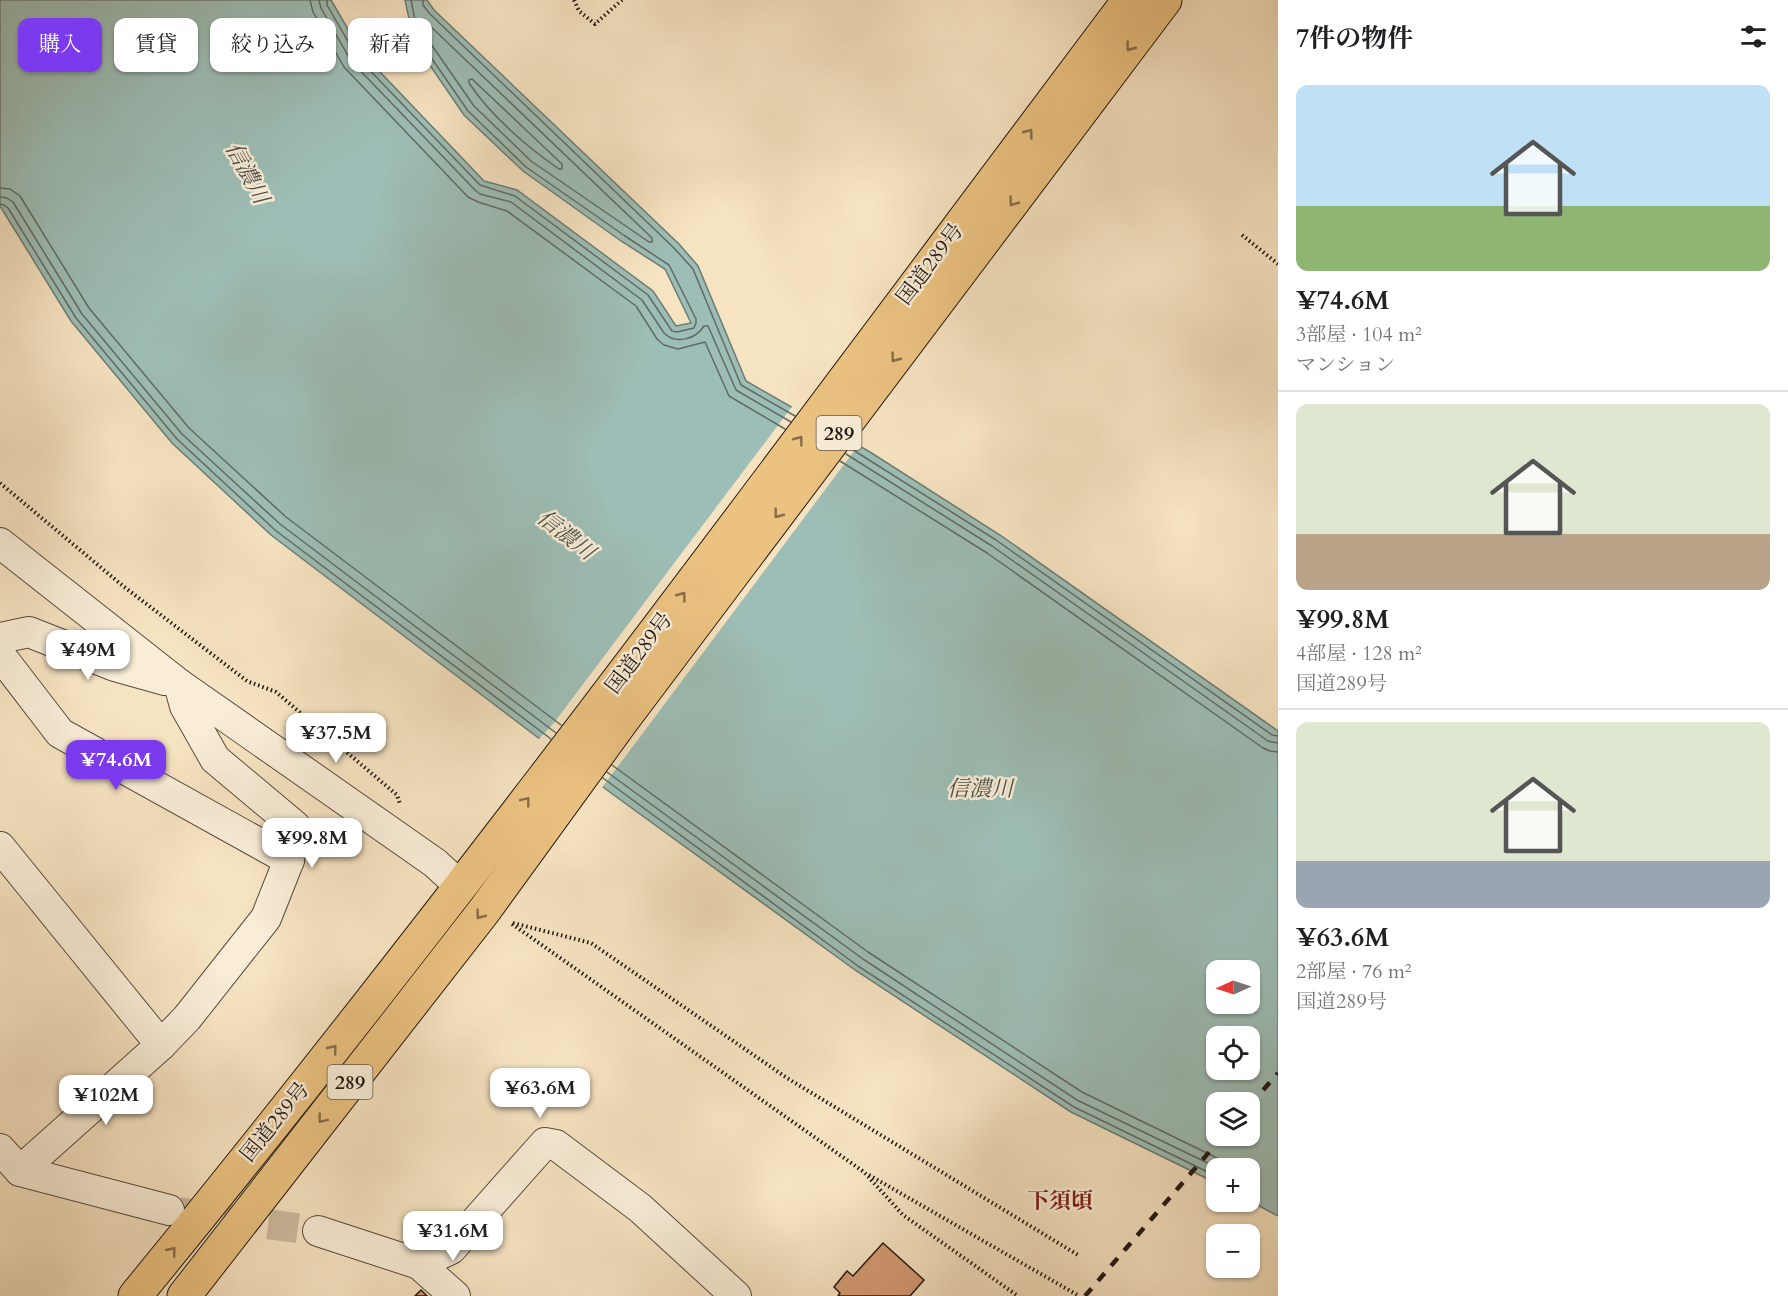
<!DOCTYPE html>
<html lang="ja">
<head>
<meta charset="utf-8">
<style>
	:root { --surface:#fff; --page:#f6f6f6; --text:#202124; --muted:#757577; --line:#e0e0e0; --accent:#7c3aed }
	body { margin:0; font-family:Cardo,"Noto Serif JP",serif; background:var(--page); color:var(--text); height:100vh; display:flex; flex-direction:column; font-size:22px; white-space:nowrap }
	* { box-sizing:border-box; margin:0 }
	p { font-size:20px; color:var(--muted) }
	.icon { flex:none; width:33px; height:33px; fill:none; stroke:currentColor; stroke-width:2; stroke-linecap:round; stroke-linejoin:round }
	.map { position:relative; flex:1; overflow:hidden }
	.panel { display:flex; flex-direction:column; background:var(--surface); width:510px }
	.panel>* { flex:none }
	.banner { position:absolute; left:18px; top:18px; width:570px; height:54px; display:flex; gap:12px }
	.needle { width:39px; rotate:267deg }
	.fabs { position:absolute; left:1206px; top:960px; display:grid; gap:12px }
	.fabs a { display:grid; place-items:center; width:54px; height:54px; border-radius:12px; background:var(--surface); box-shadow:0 2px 4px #0004; font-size:30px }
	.price { position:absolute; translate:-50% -51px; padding:0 14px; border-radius:12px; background:#fff; color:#222; font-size:20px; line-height:39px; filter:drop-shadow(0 2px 3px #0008) }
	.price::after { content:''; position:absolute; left:50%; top:36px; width:18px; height:14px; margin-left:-9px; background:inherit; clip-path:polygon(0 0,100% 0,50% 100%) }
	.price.selected { background:var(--accent); color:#fff }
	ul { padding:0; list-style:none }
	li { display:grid; align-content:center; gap:12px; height:318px; padding:0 18px }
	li+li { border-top:2px solid var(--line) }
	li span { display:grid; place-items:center; height:186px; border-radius:12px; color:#555 }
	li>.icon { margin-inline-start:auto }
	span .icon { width:108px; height:108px; fill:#fffc; stroke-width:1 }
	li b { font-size:26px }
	h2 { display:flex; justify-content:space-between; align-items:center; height:72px; padding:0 18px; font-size:26px }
	.tag { padding:0 21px; border-radius:12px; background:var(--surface); box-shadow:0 2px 4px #0004; font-size:21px; line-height:54px }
	.tag.selected { background:var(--accent); color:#fff }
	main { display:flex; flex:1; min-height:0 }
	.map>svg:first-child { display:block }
	.water { fill:#9dbeb6; stroke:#6c7c74; stroke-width:1.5; fill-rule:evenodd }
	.pier { fill:#f6e3c1 }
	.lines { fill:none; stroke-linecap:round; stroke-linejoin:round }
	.shore { stroke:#606b64; stroke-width:1.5 }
	.building { fill:#d49a72; stroke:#221812; stroke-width:1.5 }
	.minor-tunnel { stroke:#ccba9e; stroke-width:30; stroke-dasharray:30 15; stroke-linecap:butt }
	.minor-casing { stroke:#574b3e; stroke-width:32 }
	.highway-casing { stroke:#221812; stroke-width:35 }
	.path { stroke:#221812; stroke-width:4; stroke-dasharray:1.5 3; stroke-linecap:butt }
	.minor { stroke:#f9edd7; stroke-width:30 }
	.highway { stroke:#ebc280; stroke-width:33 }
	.rail { stroke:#221812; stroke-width:4.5; stroke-dasharray:10 10; stroke-linecap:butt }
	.oneway { stroke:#866d49 }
	.labels { text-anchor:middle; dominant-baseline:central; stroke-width:5; stroke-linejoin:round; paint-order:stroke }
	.shield { fill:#f9edd7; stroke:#62584d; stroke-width:1.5 }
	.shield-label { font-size:20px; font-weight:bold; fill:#221812 }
	.street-label { font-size:21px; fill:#221812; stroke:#f9edd7 }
	.water-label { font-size:22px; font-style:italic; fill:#4d524b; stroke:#f9edd7 }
	.neighbourhood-label { font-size:22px; font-weight:bold; fill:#7a1f14; stroke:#f9edd7 }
</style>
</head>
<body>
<main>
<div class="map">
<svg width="1278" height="1296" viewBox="0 0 1278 1296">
	<rect width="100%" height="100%" fill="#f6e3c1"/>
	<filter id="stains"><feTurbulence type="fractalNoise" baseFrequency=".00333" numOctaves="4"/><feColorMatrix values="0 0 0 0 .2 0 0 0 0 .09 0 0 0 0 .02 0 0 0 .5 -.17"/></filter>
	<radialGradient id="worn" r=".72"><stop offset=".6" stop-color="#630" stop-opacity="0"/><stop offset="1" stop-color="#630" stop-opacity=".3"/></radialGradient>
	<path class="water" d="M0,0H331L362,53L484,181L517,190L653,291L676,326L691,323L665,269L621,241L523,171L464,115L414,42L405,0H427L434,10L679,244L698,266L746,381L870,452L1000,535L1278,731V1216L1250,1201V1168H1216V1183L1071,1112L855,970L611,793L271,535L172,443L71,321L0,206ZM1216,970H1250V1004H1216ZM1216,1036H1250V1070H1216ZM1216,1102H1250V1136H1216Z"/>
	<polygon class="pier" points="794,404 860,443 601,789 538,740 553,724"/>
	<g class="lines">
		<g class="shore">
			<polyline points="310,0 313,12 344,67 468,197 478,202 507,211 636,306 657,339 664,345 678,349 705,342 729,396 785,429"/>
			<path d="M319,0L321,8L351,61L475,190L480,194L511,202L642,300L664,333C676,345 696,339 704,326H708L736,390L791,422"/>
			<polyline points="327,0 327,5 357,57 480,185 515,196 648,295 672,331 677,332 694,328 696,323 696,319 669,265 625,236 526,167 468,111 419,40 411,0"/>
			<polyline points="423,0 423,5 430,14 674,248 693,269 741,385 795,416"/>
			<polygon points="427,23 652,238 652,242 649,242 531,161 474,106 426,37 424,26"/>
			<path d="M472,79L562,164V169H559C527,147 490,115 469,83V80Z"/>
			<polyline points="0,188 10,189 20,196 89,308 189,428 286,517 561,725"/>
			<polyline points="0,197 7,198 13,202 82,314 182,434 280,524 556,733"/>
			<polyline points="0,204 4,205 8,208 76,318 177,439 275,530 551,739"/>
			<polyline points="850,448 996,540 1272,735 1278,736"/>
			<polyline points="846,454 992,546 1268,741 1278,743"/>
			<polyline points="840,461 987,553 1263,748 1270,751 1278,752"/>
			<polyline points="612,765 868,952 1082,1092 1219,1159 1233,1168"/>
			<polyline points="607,772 863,959 1077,1100 1218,1168"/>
			<polyline points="603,778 858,966 1074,1107 1216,1176"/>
		</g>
	</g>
	<g class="building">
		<polygon points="883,1243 924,1280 910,1296 838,1296 840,1293 834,1287 847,1271 853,1276"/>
		<polygon points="421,1290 427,1296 415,1296"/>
	</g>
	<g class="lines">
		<polyline class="minor-tunnel" points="179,1212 318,1231"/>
		<defs>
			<g id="minor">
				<polyline points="0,543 179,684 435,863 460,886"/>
				<polyline points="0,638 29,632 115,666 165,680"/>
				<polyline points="0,655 60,733 289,860"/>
				<polyline points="0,847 161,1045"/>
				<polyline points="0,1149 20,1171 169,1210"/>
				<polyline points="20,1171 161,1045 187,1018 266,918 289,860 295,826 215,759 185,706 179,684"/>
				<polyline points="318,1231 419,1264 451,1249 545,1143 556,1145 640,1208 736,1296"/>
				<polyline points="419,1264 455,1296"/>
			</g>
			<g id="highway">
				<path d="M135,1296C480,875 802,435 1129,0"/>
				<polyline points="184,1296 484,911 622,721 1165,0"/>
			</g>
		</defs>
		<use href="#minor" class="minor-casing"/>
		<use href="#highway" class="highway-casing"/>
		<g class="path">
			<polyline points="574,0 579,11 595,24 622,0"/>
			<polyline points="1242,235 1278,264"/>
			<polyline points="0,483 123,586 247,681 276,692 397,795 400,804"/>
			<polyline points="513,923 591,943 787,1078 1078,1255"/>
			<polyline points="512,924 864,1172 903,1215 1018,1296"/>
			<polyline points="869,1175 1079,1296"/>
		</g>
		<use href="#minor" class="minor"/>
		<use href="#highway" class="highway"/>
		<g class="rail">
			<polyline points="1250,1105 1278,1073"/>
			<polyline points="1085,1296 1223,1136"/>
		</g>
	</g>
	<defs><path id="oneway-chevron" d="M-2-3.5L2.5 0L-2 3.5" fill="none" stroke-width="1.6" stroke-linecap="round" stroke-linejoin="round" transform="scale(1.5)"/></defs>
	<g class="oneway">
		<use href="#oneway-chevron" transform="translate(1130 47) rotate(127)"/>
		<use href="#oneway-chevron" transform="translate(1029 133) rotate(-53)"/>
		<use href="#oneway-chevron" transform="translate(1013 202) rotate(127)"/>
		<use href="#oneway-chevron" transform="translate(895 358) rotate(127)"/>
		<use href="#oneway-chevron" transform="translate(799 440) rotate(-53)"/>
		<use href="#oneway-chevron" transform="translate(778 514) rotate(127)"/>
		<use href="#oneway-chevron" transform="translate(682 596) rotate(-53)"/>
		<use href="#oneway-chevron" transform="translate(526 801) rotate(-52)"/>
		<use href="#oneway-chevron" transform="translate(480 915) rotate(127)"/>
		<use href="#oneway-chevron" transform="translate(333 1049) rotate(-51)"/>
		<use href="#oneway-chevron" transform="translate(322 1119) rotate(128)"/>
		<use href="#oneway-chevron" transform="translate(172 1251) rotate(-51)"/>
	</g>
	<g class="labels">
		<g class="shield">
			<rect x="816.5" y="416" width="45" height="34" rx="4.5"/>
			<rect x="327.5" y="1065" width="45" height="34" rx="4.5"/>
		</g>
		<g class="shield-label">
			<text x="839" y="433">289</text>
			<text x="350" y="1082">289</text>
		</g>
		<g class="street-label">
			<text transform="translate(930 264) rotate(-53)">国道289号</text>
			<text transform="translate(639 653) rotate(-53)">国道289号</text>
			<text transform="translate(275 1122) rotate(-51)">国道289号</text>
		</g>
		<g class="water-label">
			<text transform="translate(247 173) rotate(62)">信濃川</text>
			<text transform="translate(566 535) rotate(38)">信濃川</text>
			<text x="980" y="789">信濃川</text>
		</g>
		<g class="neighbourhood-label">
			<text x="1060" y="1201">下須頃</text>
		</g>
	</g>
	<rect width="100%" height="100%" filter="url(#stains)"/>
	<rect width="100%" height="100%" fill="url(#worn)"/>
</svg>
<div class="fabs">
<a><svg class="needle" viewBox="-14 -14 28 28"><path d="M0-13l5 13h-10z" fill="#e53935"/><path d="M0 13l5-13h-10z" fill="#757577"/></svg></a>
<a><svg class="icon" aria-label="locate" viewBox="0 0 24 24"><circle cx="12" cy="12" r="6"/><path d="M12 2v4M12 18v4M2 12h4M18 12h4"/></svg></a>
<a><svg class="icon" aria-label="layers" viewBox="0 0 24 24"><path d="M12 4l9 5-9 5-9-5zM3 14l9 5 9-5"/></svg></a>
<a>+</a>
<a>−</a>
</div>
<b class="price" style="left:88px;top:681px">¥49M</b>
<b class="price" style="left:336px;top:764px">¥37.5M</b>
<b class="price selected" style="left:116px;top:791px">¥74.6M</b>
<b class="price" style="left:312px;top:869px">¥99.8M</b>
<b class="price" style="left:540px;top:1119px">¥63.6M</b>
<b class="price" style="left:106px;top:1126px">¥102M</b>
<b class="price" style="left:453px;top:1262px">¥31.6M</b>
<div class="banner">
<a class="tag selected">購入</a>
<a class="tag">賃貸</a>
<a class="tag">絞り込み</a>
<a class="tag">新着</a>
</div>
</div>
<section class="panel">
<h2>7件の物件<svg class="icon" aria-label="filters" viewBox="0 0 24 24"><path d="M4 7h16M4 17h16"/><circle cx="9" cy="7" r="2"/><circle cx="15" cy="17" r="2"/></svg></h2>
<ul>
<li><span style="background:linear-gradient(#bfe0f5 65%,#8fb573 0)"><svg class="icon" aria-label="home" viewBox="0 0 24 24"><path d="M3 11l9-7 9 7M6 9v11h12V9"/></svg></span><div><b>¥74.6M</b><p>3部屋 · 104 m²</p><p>マンション</p></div></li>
<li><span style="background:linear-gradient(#dfe7d0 70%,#b9a48a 0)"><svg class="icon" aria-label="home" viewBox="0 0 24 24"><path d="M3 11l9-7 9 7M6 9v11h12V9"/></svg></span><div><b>¥99.8M</b><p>4部屋 · 128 m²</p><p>国道289号</p></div></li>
<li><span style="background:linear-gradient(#dfe7d0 75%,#9aa5b1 0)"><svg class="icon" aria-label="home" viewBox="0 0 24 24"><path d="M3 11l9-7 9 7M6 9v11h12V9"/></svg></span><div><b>¥63.6M</b><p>2部屋 · 76 m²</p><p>国道289号</p></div></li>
</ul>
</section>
</main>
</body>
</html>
